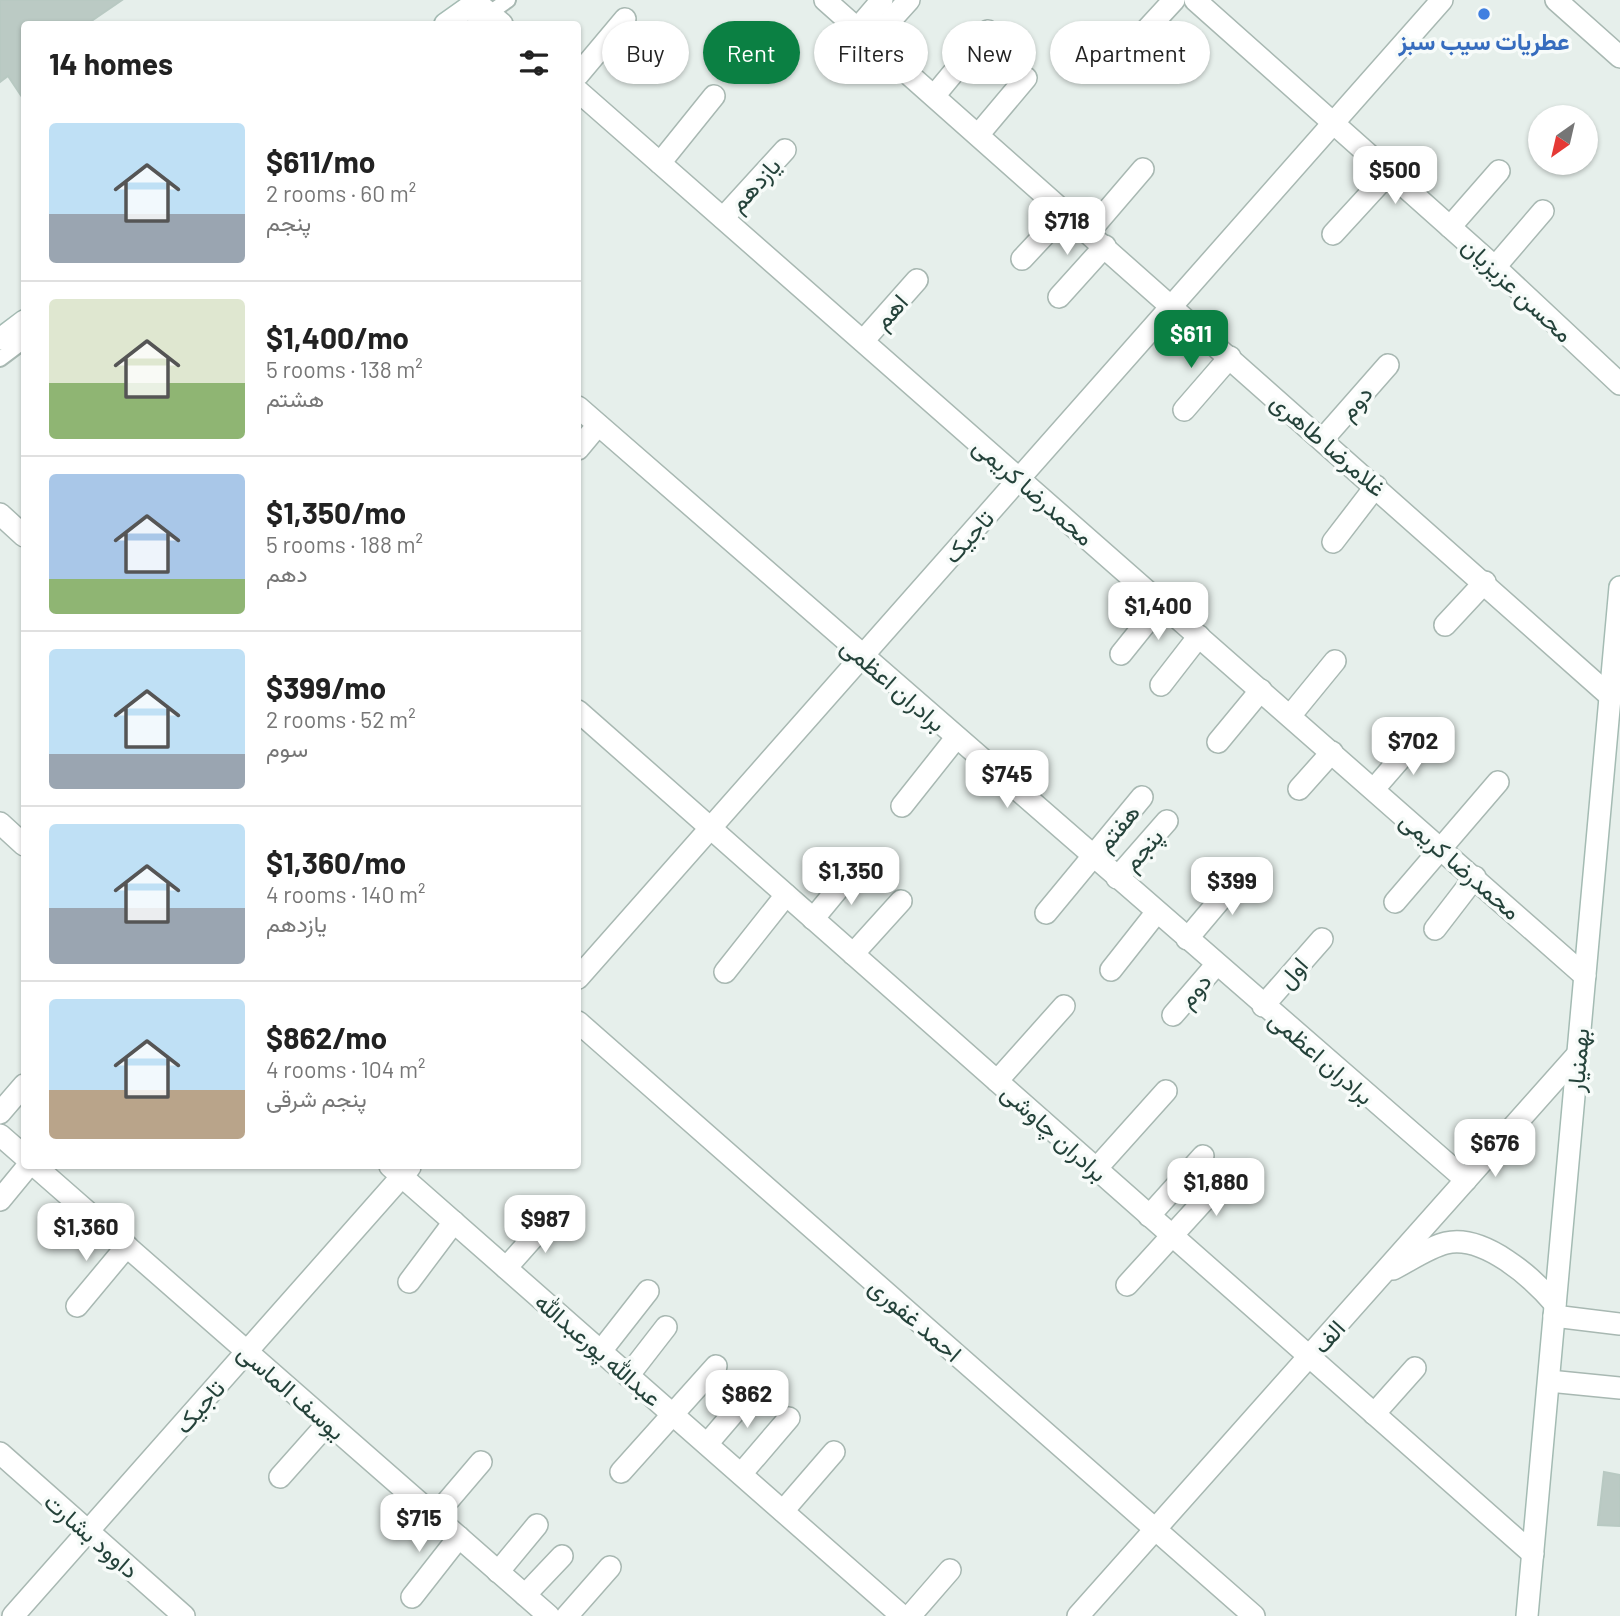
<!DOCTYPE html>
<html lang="en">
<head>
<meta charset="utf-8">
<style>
	:root { --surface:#fff; --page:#f6f6f6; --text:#222; --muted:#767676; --line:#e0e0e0; --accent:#0b8043 }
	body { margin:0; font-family:Barlow,Vazirmatn,sans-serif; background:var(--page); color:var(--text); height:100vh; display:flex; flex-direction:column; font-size:26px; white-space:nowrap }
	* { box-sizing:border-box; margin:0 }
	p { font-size:23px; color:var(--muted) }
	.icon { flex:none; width:38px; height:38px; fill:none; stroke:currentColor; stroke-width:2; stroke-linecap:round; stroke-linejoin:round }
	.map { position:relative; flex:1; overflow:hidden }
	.sheet { position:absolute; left:21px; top:21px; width:560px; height:1148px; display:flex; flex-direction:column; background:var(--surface); border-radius:7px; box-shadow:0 2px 5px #0004 }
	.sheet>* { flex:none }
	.guide { position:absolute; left:602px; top:21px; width:665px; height:63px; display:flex; gap:14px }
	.needle { width:46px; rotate:214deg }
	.fabs { position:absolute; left:1528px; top:105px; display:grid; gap:14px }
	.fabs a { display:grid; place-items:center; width:70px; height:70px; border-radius:50%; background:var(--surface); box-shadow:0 2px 5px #0004; font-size:35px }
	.price { position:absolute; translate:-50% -60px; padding:0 16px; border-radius:14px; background:#fff; color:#222; font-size:23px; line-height:46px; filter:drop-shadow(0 2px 4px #0008) }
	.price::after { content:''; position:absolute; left:50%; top:42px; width:21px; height:16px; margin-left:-10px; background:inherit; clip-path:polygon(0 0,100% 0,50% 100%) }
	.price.selected { background:var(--accent); color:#fff }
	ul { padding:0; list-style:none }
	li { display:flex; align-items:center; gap:21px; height:175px; padding:0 28px }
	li+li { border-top:2px solid var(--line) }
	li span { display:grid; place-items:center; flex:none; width:196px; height:140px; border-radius:7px; color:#555 }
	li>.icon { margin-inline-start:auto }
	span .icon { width:84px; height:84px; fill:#fffc; stroke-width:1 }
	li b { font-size:30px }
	h2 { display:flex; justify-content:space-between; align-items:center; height:84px; padding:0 28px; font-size:30px }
	.tag { padding:0 24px; border-radius:32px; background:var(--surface); box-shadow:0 2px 5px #0004; font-size:24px; line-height:63px }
	.tag.selected { background:var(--accent); color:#fff }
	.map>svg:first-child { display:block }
	.building { fill:#bbcac4; stroke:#b8c9c2; stroke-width:2 }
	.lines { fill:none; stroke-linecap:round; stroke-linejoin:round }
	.service-casing { stroke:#a8b8b2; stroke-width:18 }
	.minor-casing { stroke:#a8b8b2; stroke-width:24 }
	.tertiary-casing { stroke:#a8b8b2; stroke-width:24 }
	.secondary-casing { stroke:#a4bbb3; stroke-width:24 }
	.service { stroke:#fff; stroke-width:14 }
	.minor { stroke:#fff; stroke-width:21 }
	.tertiary { stroke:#fff; stroke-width:21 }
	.secondary { stroke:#fff; stroke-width:21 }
	.shop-dot { fill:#3f7fe0; stroke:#f7fbf9; stroke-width:2.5 }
	.labels { text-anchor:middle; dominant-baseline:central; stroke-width:7; stroke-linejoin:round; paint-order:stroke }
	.shop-label { font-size:24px; font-weight:bold; fill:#366cbe; stroke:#f7fbf9 }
	.street-label { font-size:24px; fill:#24423a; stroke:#f7fbf9 }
</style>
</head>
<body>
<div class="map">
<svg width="1620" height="1616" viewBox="0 0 1620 1616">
	<rect width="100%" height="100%" fill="#e6efeb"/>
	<g class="building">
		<polygon points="0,0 122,0 87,24 24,24 24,100 8,76 0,82"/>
		<polygon points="1604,1472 1620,1475 1620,1526 1598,1525"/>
	</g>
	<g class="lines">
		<defs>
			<g id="service">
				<polyline points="474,24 508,0"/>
				<polyline points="0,359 24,341"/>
			</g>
			<g id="minor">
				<polyline points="825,0 1610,696"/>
				<polyline points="1195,0 1495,267 1620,384"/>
				<polyline points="1556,0 1620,57"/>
				<polyline points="476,2 502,24"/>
				<polyline points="857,29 882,0"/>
				<polyline points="872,41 909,0"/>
				<polyline points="1127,51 1174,0"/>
				<polyline points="578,75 625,19"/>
				<polyline points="578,91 1585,976"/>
				<polyline points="934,96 988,31"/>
				<polyline points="978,135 1026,78"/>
				<polyline points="660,163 714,96"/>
				<polyline points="723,218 785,150"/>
				<polyline points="1450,227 1499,171"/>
				<polyline points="1089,232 1143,169"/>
				<polyline points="1333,234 1389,173"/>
				<polyline points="1022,259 1066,212"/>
				<polyline points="1495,267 1543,211"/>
				<polyline points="1059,297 1105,246"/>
				<polyline points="863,341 917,280"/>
				<polyline points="578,407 1466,1180"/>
				<polyline points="1184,410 1230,357"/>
				<polyline points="1323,439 1388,365"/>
				<polyline points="578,449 598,425"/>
				<polyline points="0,514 24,536"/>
				<polyline points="1333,542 1376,486"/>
				<polyline points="1445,625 1485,582"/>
				<polyline points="1121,654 1162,603"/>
				<polyline points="1161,685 1199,636"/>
				<polyline points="578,711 1533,1554"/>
				<polyline points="1290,716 1335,661"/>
				<polyline points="1218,742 1261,690"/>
				<polyline points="1299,789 1332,752"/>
				<polyline points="1374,789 1419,737"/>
				<polyline points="902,806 956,738"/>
				<polyline points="0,823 24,845"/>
				<polyline points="1117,878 1167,821"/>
				<polyline points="1395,902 1498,782"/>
				<polyline points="1046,913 1142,797"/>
				<polyline points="813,919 856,867"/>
				<polyline points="1435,929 1475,877"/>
				<polyline points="1187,939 1246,869"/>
				<polyline points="853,954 901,901"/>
				<polyline points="1111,970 1156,913"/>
				<polyline points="725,972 786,895"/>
				<polyline points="578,978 1442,0"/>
				<polyline points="1263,1006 1322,939"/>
				<polyline points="1173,1015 1216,965"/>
				<polyline points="578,1022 1254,1616"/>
				<polyline points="997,1081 1064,1006"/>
				<polyline points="0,1113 24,1085"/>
				<polyline points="0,1135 24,1156"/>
				<polyline points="35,1166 549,1616"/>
				<polyline points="390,1166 902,1616"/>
				<polyline points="1096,1169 1166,1091"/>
				<polyline points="0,1200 28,1166"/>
				<polyline points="1149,1216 1203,1156"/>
				<polyline points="506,1268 553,1215"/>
				<polyline points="409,1282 454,1222"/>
				<polyline points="1127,1285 1230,1172"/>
				<polyline points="77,1306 127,1246"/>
				<polyline points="601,1351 648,1291"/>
				<polyline points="628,1376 666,1327"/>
				<polyline points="1374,1414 1415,1368"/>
				<polyline points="707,1444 755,1388"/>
				<polyline points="0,1453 184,1616"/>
				<polyline points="621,1472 716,1366"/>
				<polyline points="741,1474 789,1418"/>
				<polyline points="280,1477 328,1423"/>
				<polyline points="783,1511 834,1452"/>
				<polyline points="435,1516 481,1462"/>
				<polyline points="498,1572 537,1525"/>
				<polyline points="525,1595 562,1556"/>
				<polyline points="412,1597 459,1537"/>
				<polyline points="13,1616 410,1167"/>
				<polyline points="567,1616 610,1567"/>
				<polyline points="910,1616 950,1570"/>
			</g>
			<g id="tertiary">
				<path d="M1393,1269C1409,1261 1429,1247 1446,1243C1484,1234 1533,1278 1555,1304"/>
				<polyline points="1554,1316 1620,1324"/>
				<polyline points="1549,1381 1620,1388"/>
				<polyline points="1078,1616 1577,1055"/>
			</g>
			<g id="secondary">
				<polyline points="445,24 479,0"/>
				<polyline points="0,339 24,321"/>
				<polyline points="1527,1616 1620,587"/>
			</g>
		</defs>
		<use href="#service" class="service-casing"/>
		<use href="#minor" class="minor-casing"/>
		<use href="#tertiary" class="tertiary-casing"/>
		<use href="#secondary" class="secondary-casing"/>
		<use href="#service" class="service"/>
		<use href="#minor" class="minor"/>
		<use href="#tertiary" class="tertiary"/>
		<use href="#secondary" class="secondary"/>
	</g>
	<circle class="shop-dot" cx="1484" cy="14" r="7"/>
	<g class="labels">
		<g class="shop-label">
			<text x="1484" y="40">عطریات سیب سبز</text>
		</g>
		<g class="street-label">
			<text transform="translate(754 184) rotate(-48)">یازدهم</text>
			<text transform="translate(1518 289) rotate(43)">محسن عزیزیان</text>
			<text transform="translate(890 311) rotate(-48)">اهم</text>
			<text transform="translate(1355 402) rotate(-48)">دوم</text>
			<text transform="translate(1329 444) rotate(41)">غلامرضا طاهری</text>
			<text transform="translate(1034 491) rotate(41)">محمدرضا کریمی</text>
			<text transform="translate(968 536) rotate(-48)">تاجیک</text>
			<text transform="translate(894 684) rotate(41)">برادران اعظمی</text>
			<text transform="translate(1117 827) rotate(-50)">هفتم</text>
			<text transform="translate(1142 849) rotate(-49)">پنجم</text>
			<text transform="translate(1461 865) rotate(41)">محمدرضا کریمی</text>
			<text transform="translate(1292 972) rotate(-49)">اول</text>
			<text transform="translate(1194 990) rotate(-50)">دوم</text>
			<text transform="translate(1322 1057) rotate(41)">برادران اعظمی</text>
			<text transform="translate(1577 1060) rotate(-85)">بهمنیار</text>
			<text transform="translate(1055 1132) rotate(42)">برادران چاوشی</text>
			<text transform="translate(916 1319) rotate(41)">احمد غفوری</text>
			<text transform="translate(1328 1336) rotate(-48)">الف</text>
			<text transform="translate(599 1349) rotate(41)">عبدالله پورعبدالله</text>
			<text transform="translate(292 1391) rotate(41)">یوسف الماسی</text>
			<text transform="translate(199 1406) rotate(-49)">تاجیک</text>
			<text transform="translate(92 1535) rotate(41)">داوود بشارت</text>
		</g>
	</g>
</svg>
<div class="fabs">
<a><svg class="needle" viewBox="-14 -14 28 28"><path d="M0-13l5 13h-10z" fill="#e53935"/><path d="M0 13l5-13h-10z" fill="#767676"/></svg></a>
</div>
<b class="price" style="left:1395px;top:206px">$500</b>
<b class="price" style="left:1067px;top:257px">$718</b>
<b class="price selected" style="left:1191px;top:370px">$611</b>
<b class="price" style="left:1158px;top:642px">$1,400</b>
<b class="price" style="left:1413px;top:777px">$702</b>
<b class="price" style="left:1007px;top:810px">$745</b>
<b class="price" style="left:851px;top:907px">$1,350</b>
<b class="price" style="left:1232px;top:917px">$399</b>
<b class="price" style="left:1495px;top:1179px">$676</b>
<b class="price" style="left:1216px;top:1218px">$1,880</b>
<b class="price" style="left:545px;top:1255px">$987</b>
<b class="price" style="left:86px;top:1263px">$1,360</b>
<b class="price" style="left:747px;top:1430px">$862</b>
<b class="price" style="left:419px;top:1554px">$715</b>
<div class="guide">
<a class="tag">Buy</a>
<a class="tag selected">Rent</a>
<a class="tag">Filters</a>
<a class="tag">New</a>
<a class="tag">Apartment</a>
</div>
<section class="sheet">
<h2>14 homes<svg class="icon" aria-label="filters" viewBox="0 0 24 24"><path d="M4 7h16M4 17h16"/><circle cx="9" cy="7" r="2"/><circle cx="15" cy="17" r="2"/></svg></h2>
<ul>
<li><span style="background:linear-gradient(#bfe0f5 65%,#9aa5b1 0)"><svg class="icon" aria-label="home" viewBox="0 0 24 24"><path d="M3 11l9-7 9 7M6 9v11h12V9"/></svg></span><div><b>$611/mo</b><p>2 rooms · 60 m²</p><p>پنجم</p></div></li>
<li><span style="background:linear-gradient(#dfe7d0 60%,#8fb573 0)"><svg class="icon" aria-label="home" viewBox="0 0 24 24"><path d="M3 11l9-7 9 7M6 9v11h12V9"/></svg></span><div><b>$1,400/mo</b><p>5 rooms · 138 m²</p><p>هشتم</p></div></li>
<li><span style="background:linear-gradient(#a9c7e8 75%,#8fb573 0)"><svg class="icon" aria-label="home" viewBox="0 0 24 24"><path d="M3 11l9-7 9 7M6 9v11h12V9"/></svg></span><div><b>$1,350/mo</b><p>5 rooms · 188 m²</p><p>دهم</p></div></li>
<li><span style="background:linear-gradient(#bfe0f5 75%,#9aa5b1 0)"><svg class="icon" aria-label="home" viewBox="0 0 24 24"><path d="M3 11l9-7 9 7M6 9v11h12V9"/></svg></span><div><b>$399/mo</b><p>2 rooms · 52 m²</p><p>سوم</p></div></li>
<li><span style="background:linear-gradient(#bfe0f5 60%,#9aa5b1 0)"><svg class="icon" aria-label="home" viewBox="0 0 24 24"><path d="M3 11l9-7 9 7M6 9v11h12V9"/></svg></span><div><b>$1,360/mo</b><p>4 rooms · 140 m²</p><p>یازدهم</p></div></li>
<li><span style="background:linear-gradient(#bfe0f5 65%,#b9a48a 0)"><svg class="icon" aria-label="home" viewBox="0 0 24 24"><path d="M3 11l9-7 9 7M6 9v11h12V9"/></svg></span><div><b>$862/mo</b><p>4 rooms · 104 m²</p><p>پنجم شرقی</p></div></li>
</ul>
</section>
</div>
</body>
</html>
